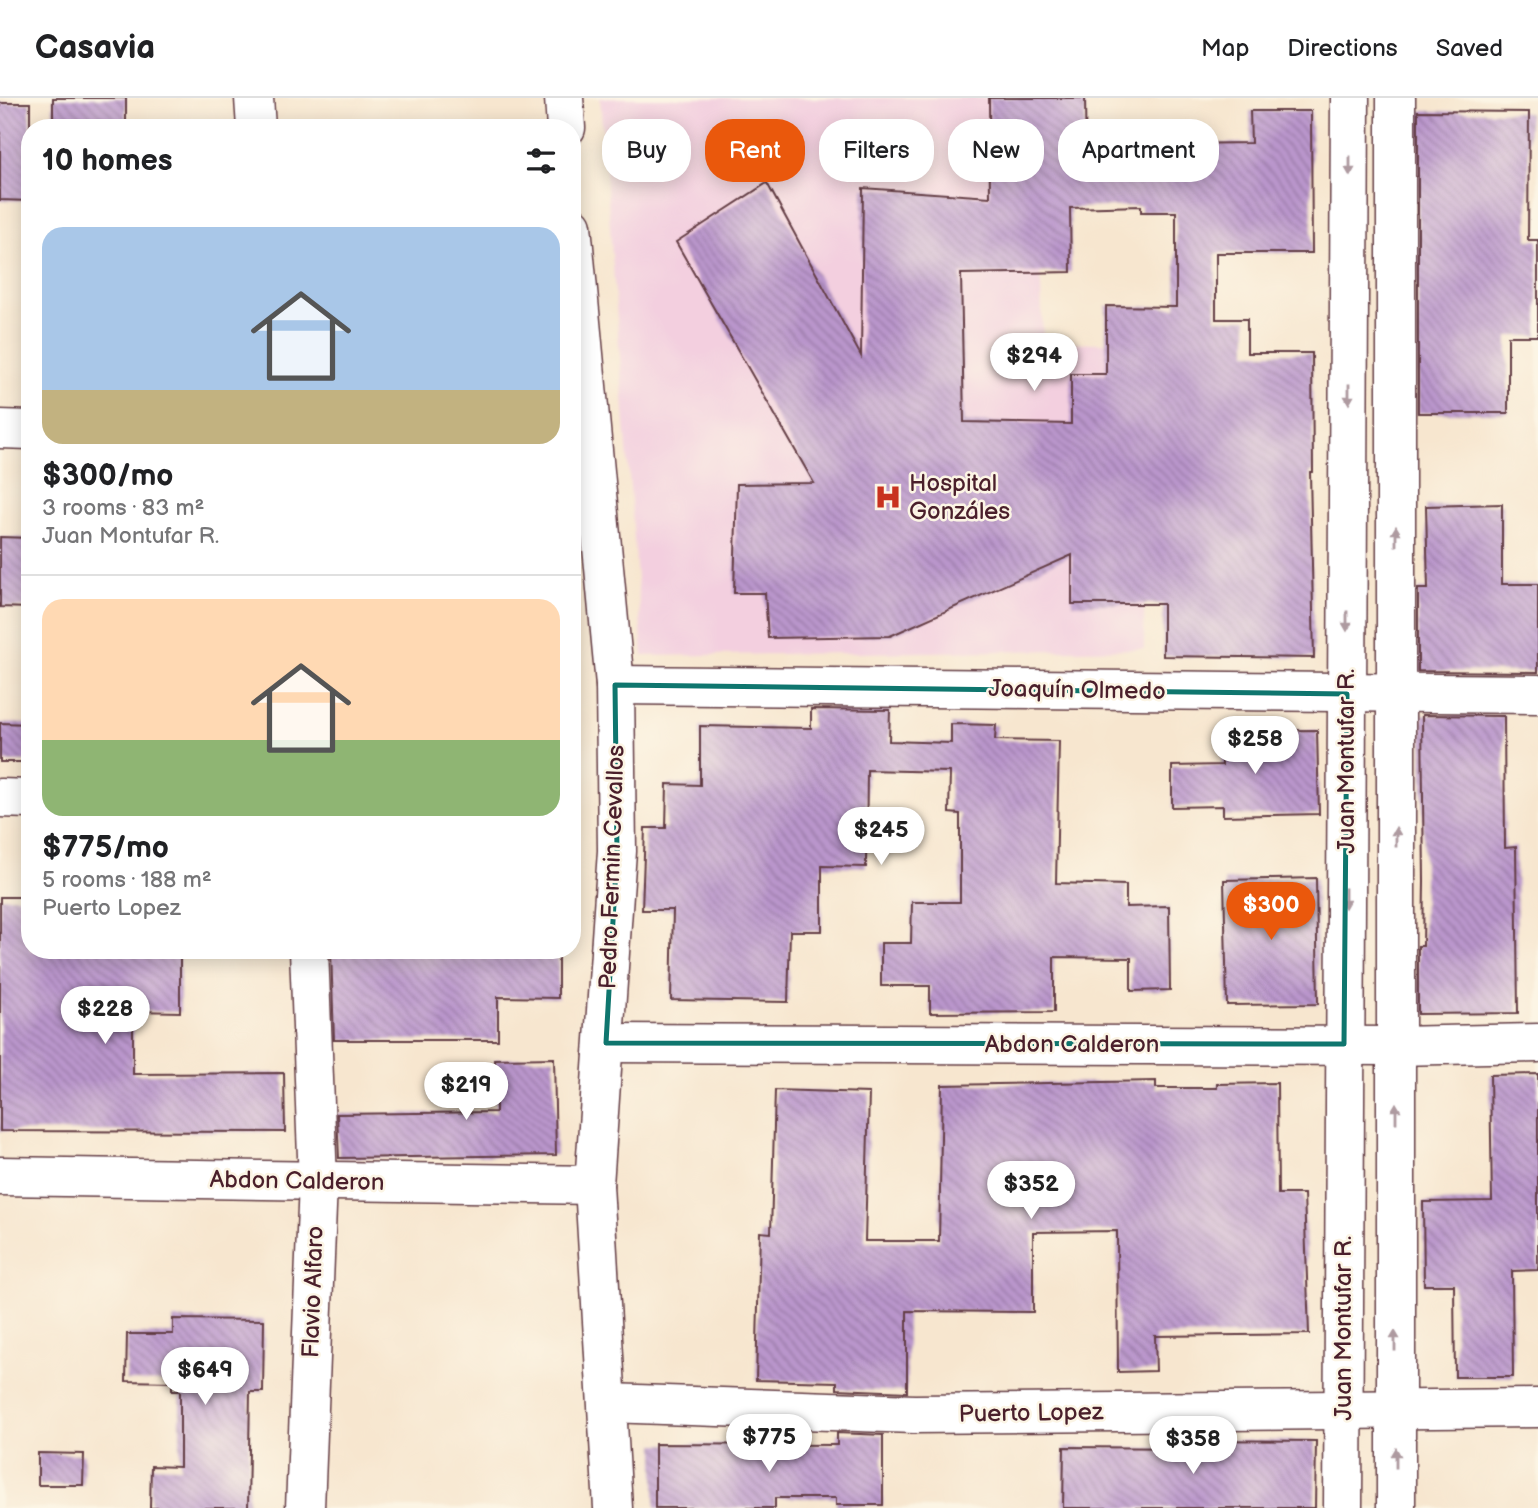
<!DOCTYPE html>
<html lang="en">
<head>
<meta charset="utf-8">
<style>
	:root { --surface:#fff; --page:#f6f6f6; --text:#202124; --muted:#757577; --line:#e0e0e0; --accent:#ea580c }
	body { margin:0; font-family:"Balsamiq Sans",sans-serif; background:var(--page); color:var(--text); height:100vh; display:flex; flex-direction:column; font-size:26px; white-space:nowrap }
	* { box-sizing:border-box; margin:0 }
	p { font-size:23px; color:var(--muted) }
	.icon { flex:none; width:38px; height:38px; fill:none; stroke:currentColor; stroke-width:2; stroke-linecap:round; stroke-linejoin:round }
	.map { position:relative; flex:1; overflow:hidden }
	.sheet { position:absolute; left:21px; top:21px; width:560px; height:840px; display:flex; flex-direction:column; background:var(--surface); border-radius:28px; box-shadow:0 4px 18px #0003 }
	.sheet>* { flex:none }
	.top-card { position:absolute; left:602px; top:21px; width:665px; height:63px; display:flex; gap:14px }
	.price { position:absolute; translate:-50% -60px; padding:0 16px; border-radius:24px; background:#fff; color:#222; font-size:23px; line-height:46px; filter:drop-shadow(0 2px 4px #0008) }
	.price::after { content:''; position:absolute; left:50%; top:42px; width:21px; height:16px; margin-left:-10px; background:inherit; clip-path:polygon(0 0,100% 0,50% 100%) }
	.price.on { background:var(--accent); color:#fff }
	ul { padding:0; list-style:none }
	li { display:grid; align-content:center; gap:14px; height:371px; padding:0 21px }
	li+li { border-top:2px solid var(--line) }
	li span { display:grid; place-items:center; height:217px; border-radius:21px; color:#555 }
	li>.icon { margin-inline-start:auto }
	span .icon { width:126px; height:126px; fill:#fffc; stroke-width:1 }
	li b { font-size:30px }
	h2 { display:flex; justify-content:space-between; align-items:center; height:84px; padding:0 21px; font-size:30px }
	.chip { padding:0 24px; border-radius:28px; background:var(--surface); box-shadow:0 4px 18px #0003; font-size:24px; line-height:63px }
	.chip.on { background:var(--accent); color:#fff }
	header { display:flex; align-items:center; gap:42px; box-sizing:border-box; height:98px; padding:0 35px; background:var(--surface); border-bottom:2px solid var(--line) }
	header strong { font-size:33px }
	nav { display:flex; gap:38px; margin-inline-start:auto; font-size:24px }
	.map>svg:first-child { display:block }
	.built { fill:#f3cfdf }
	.building { fill:url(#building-back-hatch); fill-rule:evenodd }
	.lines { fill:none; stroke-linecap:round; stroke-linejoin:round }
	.minor-casing { stroke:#643d44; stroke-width:41 }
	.minor { stroke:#fff; stroke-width:38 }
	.oneway { fill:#ae9aa0 }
	.marked { fill:none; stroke:#0f766e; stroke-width:5; stroke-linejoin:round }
	.labels { text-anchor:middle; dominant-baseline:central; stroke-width:5; stroke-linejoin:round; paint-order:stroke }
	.poi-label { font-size:24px; fill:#4a1f2b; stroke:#fcf5e5; text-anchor:start }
	.street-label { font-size:24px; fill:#4a1f2b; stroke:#fcf5e5 }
</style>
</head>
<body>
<header>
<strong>Casavia</strong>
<nav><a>Map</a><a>Directions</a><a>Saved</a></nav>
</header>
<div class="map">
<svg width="1538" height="1410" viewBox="0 0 1538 1410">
	<defs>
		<pattern id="building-back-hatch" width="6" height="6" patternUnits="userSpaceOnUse" patternTransform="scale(1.75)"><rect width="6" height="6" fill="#ba96cc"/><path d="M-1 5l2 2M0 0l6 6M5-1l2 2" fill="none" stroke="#997aa6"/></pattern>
	</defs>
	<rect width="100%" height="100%" fill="#fcf5e5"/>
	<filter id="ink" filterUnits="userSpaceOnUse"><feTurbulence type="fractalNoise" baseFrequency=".0143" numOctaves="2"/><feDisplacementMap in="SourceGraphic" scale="14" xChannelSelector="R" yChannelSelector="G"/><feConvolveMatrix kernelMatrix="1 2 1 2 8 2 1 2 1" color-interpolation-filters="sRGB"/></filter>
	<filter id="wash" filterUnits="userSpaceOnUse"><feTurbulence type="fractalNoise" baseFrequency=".00686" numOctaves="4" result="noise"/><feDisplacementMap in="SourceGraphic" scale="28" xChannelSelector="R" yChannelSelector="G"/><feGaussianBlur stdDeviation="1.57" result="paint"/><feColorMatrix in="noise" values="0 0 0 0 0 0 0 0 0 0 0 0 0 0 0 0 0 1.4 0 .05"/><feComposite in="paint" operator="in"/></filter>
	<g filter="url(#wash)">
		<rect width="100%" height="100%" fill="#f7e6cf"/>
		<polygon class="built" points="600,0 1034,0 1043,244 1146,246 1144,551 643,558"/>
		<g id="blocks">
			<g class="building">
				<rect x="53" y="0" width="73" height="30"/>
				<path d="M989,0H1085L1086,71L1176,69V46L1251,45L1250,13H1311L1312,155H1216V221H1247V255H1312L1313,374H1310L1314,560L1163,558V506H1072V457L890,538L768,540L765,495H734L737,386L814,385L676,144L767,85L861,258L863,90L990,99ZM1141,108V114H1176V209L1106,208V276H1071V326L964,324L961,176L1071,174L1070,110Z"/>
				<polygon points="0,5 30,5 30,103 0,102"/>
				<polygon points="1418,13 1529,14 1528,142 1538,142 1538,238 1508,238 1508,315 1418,315"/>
				<polygon points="1502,406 1502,486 1538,486 1538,574 1418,573 1418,491 1428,491 1426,408"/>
				<polygon points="0,439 30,440 30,510 0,509"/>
				<polygon points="811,611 890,612 889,643 951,645 951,626 996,627 995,642 1059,643 1056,785 1126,787 1126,809 1169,808 1170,892 1131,893 1131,860 1054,859 1054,914 930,915 930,888 881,888 881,845 911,845 912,804 960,804 960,716 949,715 950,674 867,672 866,769 822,768 822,833 790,833 788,904 671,902 673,812 642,812 645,730 666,730 667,686 700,687 700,628 811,630"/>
				<polygon points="1422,617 1504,618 1505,750 1516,749 1518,915 1418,916 1418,848 1423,848 1424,783"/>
				<polygon points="0,625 30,626 30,664 0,664"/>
				<polygon points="1317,632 1319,716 1223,718 1223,708 1172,709 1172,668 1222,667 1222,633"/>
				<polygon points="1316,780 1318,906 1227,907 1224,782"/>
				<polygon points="0,799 30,799 30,852 180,852 180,914 133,913 133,976 284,975 285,1034 0,1033"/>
				<polygon points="331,852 558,852 558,900 498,899 498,942 334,942"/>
				<polygon points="554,960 556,1057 339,1060 337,1016 496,1014 495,961"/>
				<polygon points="1538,976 1538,1172 1512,1173 1513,1279 1455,1279 1454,1187 1424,1187 1423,1104 1492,1103 1490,977"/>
				<polygon points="1156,983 1156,990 1217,990 1217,986 1277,985 1278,1096 1304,1096 1309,1236 1155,1238 1156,1273 1118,1274 1117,1133 1033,1134 1033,1214 907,1213 907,1294 837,1291 837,1284 756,1282 760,1134 771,1135 775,992 869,995 865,1143 939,1143 942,987"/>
				<polygon points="173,1221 264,1222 263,1294 250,1294 248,1410 150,1410 151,1368 180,1369 180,1293 172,1293 172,1284 126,1283 127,1236 173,1236"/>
				<polygon points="837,1335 883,1337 883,1407 836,1407 836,1400 775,1400 775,1410 655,1410 655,1346 837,1347"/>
				<polygon points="1199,1342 1316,1343 1315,1410 1063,1410 1064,1349 1199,1350"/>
				<polygon points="38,1355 84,1356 83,1387 38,1387"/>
			</g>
		</g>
	</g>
	<g filter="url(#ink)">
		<use href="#blocks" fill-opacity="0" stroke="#643d44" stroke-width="2"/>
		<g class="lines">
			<defs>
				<g id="minor">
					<polyline points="254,0 256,30"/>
					<polyline points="564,0 566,30"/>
					<polyline points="572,128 615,587 617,753 594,1087 613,1410"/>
					<polyline points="0,331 30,332"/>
					<polyline points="615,587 1538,596"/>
					<polyline points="0,700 30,701"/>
					<polyline points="606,945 1396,948 1538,945"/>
					<polyline points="0,1078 594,1087"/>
					<polyline points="609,1305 914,1316 1538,1310"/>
					<polyline points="305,1410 318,1084 309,852"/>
					<polyline points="1343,1410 1350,0"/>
					<polyline points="1396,1410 1396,0"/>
				</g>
			</defs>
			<use href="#minor" class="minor-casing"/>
			<use href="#minor" class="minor"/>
		</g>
		<defs><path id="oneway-solid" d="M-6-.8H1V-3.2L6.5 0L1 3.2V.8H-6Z" transform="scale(1.75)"/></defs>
		<g class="oneway">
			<use href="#oneway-solid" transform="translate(1350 68) rotate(90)"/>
			<use href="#oneway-solid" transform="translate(1349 296) rotate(90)"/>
			<use href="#oneway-solid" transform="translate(1396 438) rotate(-90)"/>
			<use href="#oneway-solid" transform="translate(1347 523) rotate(90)"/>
			<use href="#oneway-solid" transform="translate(1396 739) rotate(-90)"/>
			<use href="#oneway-solid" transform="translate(1345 800) rotate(90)"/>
			<use href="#oneway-solid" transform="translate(1396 1015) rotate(-90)"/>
			<use href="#oneway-solid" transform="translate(1395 1243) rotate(-90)"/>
			<use href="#oneway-solid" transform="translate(1396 1360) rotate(-90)"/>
		</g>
	</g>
	<path class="marked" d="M615,587L1347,596L1344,946L606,945L617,753Z"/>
	<defs>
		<symbol id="hospital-bare" viewBox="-9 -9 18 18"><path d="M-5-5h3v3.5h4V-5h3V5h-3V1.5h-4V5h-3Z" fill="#c8321e" stroke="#fcf5e5" stroke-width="2.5" paint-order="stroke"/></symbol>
	</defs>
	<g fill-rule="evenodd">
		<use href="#hospital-bare" x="869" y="380" width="38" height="38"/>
	</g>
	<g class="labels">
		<g class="poi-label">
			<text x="909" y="385">Hospital<tspan x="909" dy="28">Gonzáles</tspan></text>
		</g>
		<g class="street-label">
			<text transform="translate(1077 592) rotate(1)">Joaquín Olmedo</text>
			<text transform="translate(1346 663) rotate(-90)">Juan Montufar R.</text>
			<text transform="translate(612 769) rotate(-88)">Pedro Fermin Cevallos</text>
			<text x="1072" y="946">Abdon Calderon</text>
			<text transform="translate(297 1083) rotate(1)">Abdon Calderon</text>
			<text transform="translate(313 1194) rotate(-88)">Flavio Alfaro</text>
			<text transform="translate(1343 1230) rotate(-90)">Juan Montufar R.</text>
			<text transform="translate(1031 1315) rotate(-1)">Puerto Lopez</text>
		</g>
	</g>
</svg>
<b class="price" style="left:1034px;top:295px">$294</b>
<b class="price" style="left:1255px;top:678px">$258</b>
<b class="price" style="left:881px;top:769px">$245</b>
<b class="price on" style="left:1271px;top:844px">$300</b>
<b class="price" style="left:105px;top:948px">$228</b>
<b class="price" style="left:466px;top:1024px">$219</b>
<b class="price" style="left:1031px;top:1123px">$352</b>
<b class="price" style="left:205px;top:1309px">$649</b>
<b class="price" style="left:769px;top:1376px">$775</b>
<b class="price" style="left:1193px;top:1378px">$358</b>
<div class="top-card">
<a class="chip">Buy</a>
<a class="chip on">Rent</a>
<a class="chip">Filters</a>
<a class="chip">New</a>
<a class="chip">Apartment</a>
</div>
<section class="sheet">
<h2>10 homes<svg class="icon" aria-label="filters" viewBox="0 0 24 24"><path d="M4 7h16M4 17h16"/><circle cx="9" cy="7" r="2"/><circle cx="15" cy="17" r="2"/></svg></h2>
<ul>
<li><span style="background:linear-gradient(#a9c7e8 75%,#c2b280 0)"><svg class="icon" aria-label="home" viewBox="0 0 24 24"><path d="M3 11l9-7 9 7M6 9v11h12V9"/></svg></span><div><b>$300/mo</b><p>3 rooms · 83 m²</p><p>Juan Montufar R.</p></div></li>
<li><span style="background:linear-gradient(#ffd9b3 65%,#8fb573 0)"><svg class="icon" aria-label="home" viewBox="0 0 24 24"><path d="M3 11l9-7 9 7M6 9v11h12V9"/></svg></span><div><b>$775/mo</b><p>5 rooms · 188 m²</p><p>Puerto Lopez</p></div></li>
</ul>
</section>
</div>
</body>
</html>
